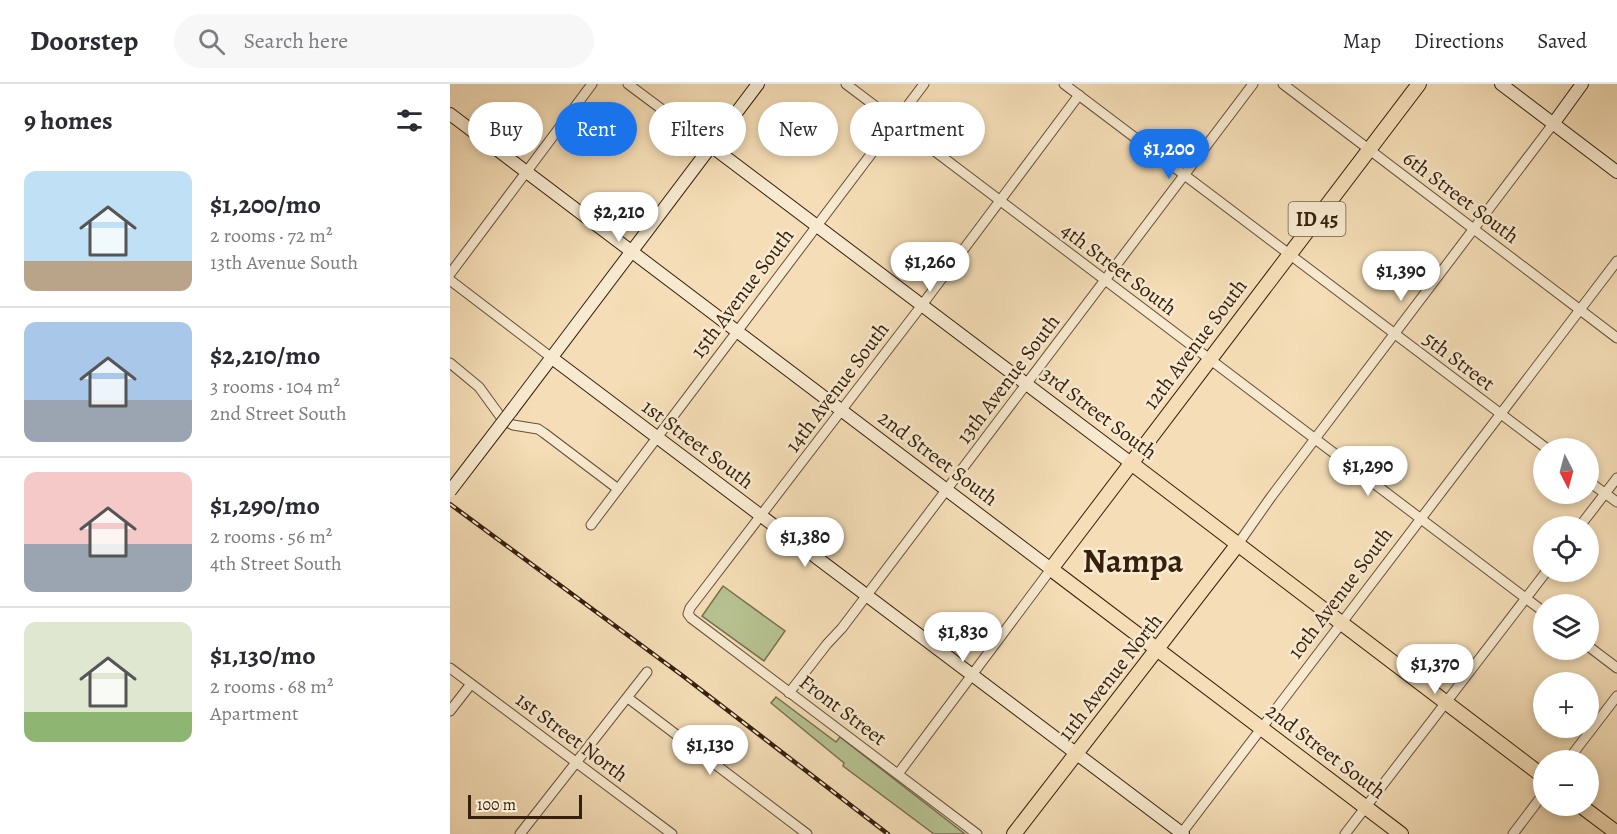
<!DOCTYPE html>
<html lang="en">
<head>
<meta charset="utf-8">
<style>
	:root { --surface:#fff; --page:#f7f7f7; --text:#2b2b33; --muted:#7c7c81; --line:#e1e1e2; --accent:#1a73e8 }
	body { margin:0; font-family:Alegreya,serif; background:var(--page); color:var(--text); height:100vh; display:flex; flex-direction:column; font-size:22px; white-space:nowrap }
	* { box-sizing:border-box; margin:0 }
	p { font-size:20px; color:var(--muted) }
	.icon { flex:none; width:33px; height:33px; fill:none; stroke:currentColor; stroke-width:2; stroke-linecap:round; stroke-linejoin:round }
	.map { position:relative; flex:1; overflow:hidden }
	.drawer { display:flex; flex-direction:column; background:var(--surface); width:450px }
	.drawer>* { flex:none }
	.guide { position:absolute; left:18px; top:18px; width:570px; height:54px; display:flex; gap:12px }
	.needle { width:39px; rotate:174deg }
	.fabs { position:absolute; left:1083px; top:354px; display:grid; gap:12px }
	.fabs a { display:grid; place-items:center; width:66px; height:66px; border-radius:50%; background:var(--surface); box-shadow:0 3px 9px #0003; font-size:30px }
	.scale { position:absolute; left:18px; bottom:15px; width:114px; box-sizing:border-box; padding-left:6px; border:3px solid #361f0d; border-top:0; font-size:16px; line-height:21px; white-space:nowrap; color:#361f0d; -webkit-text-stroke:4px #f8ead0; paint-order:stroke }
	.price { position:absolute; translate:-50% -51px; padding:0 14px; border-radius:21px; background:#fff; color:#222; font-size:20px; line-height:39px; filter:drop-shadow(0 2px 3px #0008) }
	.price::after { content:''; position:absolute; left:50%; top:36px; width:18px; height:14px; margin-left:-9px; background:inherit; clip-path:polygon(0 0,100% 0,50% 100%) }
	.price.active { background:var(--accent); color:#fff }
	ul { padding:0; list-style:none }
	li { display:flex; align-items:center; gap:18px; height:150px; padding:0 24px }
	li+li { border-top:2px solid var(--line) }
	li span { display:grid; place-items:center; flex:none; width:168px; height:120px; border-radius:12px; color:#555 }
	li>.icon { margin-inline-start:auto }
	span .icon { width:72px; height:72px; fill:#fffc; stroke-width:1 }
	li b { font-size:26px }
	h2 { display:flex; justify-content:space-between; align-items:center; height:72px; padding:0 24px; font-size:26px }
	.tag { padding:0 21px; border-radius:27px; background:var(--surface); box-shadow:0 3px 9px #0003; font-size:21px; line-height:54px }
	.tag.active { background:var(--accent); color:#fff }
	header { display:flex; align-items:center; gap:36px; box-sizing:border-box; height:84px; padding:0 30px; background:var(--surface); border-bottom:2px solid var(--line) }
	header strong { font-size:28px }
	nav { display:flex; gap:33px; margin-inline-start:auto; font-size:21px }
	.search { width:420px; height:54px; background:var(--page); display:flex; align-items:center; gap:15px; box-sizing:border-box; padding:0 21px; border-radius:33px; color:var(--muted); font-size:22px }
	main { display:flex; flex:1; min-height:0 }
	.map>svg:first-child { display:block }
	.green { fill:#b7c292; stroke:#767050; stroke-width:1.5 }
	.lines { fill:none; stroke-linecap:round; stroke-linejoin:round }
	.street-casing { stroke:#664f38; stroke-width:11 }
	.secondary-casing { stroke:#361f0d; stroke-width:14 }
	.primary-casing { stroke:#361f0d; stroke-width:16 }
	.street { stroke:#f8ead0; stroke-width:9 }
	.secondary { stroke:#f8ead0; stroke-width:12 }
	.primary { stroke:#f5deb7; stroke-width:14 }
	.rail-casing { stroke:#361f0d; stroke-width:4.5 }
	.rail { stroke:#f8ead0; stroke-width:2; stroke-dasharray:7; stroke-linecap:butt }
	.secondary-bridge-casing { stroke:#361f0d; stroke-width:14; stroke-linecap:butt }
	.secondary-bridge { stroke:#f8ead0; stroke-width:12 }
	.labels { text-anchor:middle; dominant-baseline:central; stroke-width:5; stroke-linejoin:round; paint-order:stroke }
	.shield { fill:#f8ead0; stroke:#705c48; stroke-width:1.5 }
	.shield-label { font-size:20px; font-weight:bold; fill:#361f0d }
	.street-label { font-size:21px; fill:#361f0d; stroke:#f8ead0 }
	.town-label { font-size:33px; font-weight:bold; fill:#361f0d; stroke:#f8ead0 }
</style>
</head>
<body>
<header>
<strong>Doorstep</strong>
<div class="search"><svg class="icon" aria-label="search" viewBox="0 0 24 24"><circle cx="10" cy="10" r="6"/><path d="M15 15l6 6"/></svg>Search here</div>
<nav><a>Map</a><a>Directions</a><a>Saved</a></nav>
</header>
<main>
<section class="drawer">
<h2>9 homes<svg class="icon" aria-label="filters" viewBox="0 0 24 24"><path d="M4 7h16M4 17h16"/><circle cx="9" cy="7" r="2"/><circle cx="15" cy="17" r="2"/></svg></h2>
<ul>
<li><span style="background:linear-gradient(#bfe0f5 75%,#b9a48a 0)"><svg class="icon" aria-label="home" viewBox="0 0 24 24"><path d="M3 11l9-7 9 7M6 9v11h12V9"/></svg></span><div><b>$1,200/mo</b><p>2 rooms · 72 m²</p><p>13th Avenue South</p></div></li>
<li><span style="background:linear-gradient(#a9c7e8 65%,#9aa5b1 0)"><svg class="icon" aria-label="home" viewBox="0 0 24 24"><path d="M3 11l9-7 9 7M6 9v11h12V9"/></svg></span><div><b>$2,210/mo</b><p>3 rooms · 104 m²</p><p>2nd Street South</p></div></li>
<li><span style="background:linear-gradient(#f6c9c9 60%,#9aa5b1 0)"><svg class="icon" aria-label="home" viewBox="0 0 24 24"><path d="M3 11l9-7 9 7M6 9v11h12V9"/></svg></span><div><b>$1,290/mo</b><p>2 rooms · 56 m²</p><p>4th Street South</p></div></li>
<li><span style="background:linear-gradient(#dfe7d0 75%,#8fb573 0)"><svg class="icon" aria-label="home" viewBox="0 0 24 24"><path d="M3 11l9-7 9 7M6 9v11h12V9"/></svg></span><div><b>$1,130/mo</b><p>2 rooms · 68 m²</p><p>Apartment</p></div></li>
</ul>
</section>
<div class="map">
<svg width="1167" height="750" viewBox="0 0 1167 750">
	<rect width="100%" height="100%" fill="#f5deb7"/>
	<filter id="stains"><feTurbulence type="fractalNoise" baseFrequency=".00333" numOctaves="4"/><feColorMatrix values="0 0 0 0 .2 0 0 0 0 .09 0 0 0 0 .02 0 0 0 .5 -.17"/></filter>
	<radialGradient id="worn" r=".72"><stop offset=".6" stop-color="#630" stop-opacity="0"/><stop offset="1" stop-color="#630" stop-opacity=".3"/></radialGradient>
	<g class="green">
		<polygon points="273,502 335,547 314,577 252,532"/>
		<polygon points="326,613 386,658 390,653 515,750 484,750 393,682 394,679 321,619"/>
	</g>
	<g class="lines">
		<defs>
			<g id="street">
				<polyline points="178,0 261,62"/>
				<polyline points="396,0 1094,528"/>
				<polyline points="614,0 1096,364"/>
				<polyline points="833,0 1167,254"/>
				<polyline points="0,190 142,0"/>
				<polyline points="0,196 102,274"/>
				<polyline points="0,279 29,303 53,336 63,341 88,345 94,349 168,405"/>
				<polyline points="1138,397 1167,418"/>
				<polyline points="141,441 474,0"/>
				<polyline points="1130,442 1167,394"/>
				<polyline points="788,460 821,413 1103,40"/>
				<polyline points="1138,562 1167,584"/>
				<polyline points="0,584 222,750"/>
				<polyline points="339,609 377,560 392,544 803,0"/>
				<polyline points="178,614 357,750"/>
				<polyline points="0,627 21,600"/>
				<polyline points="1118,676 1167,612"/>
				<polyline points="448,690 601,485"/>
				<polyline points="70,750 197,588"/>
				<polyline points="527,750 241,534 238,530 240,524 472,221 629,11"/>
				<polyline points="731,750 1167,177"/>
				<polyline points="895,750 1096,488"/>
				<polyline points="1063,750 1094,709"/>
			</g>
			<g id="secondary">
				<polyline points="1051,0 1167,88"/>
				<polyline points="0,30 601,485"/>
				<polyline points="1103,40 1132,0"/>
				<polyline points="261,62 681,379"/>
				<polyline points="102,274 733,750"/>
				<polyline points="62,326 308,0"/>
			</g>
			<g id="primary">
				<polyline points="681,379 1094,693"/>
				<polyline points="1131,722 1167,749"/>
				<polyline points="564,750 788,460"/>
				<polyline points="951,750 601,485 969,0"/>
			</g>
		</defs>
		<use href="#street" class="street-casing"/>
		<use href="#secondary" class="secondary-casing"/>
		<use href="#primary" class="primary-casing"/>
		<use href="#street" class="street"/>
		<use href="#secondary" class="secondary"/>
		<use href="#primary" class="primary"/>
		<defs>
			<polyline id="rail" points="0,420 233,592 438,750"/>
		</defs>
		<use href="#rail" class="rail-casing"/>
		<use href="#rail" class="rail"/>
		<defs>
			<polyline id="secondary-bridge" points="0,407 62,326"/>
		</defs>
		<use href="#secondary-bridge" class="secondary-bridge-casing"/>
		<use href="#secondary-bridge" class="secondary-bridge"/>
	</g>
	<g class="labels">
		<rect class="shield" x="838.5" y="118" width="57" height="34" rx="4.5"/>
		<g class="shield-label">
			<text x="867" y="135">ID 45</text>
		</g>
		<g class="street-label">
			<text transform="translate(1011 113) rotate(37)">6th Street South</text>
			<text transform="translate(669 185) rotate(37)">4th Street South</text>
			<text transform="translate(292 209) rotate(-53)">15th Avenue South</text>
			<text transform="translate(745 260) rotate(-53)">12th Avenue South</text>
			<text transform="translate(1009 277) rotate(37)">5th Street</text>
			<text transform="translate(558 295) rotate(-53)">13th Avenue South</text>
			<text transform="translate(387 303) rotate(-53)">14th Avenue South</text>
			<text transform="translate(649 329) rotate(37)">3rd Street South</text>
			<text transform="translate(248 360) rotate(37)">1st Street South</text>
			<text transform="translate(488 374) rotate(37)">2nd Street South</text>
			<text transform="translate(890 509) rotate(-53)">10th Avenue South</text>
			<text transform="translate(660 593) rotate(-52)">11th Avenue North</text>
			<text transform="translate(393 626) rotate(37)">Front Street</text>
			<text transform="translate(122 653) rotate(37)">1st Street North</text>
			<text transform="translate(876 667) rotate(37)">2nd Street South</text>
		</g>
		<g class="town-label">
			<text x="683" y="476">Nampa</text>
		</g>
	</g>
	<rect width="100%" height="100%" filter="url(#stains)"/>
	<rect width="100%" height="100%" fill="url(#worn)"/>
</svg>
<div class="fabs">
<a><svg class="needle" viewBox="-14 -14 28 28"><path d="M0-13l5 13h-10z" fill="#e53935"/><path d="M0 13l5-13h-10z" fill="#7c7c81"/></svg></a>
<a><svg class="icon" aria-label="locate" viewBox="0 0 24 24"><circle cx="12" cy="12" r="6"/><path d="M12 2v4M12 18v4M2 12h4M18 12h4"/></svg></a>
<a><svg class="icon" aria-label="layers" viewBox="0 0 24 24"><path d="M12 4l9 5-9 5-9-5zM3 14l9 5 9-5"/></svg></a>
<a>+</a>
<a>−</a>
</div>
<div class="scale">100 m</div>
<b class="price active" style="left:719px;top:96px">$1,200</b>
<b class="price" style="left:169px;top:159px">$2,210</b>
<b class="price" style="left:480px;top:209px">$1,260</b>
<b class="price" style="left:951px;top:218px">$1,390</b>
<b class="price" style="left:918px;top:413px">$1,290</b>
<b class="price" style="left:355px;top:484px">$1,380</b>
<b class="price" style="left:513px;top:579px">$1,830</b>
<b class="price" style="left:985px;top:611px">$1,370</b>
<b class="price" style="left:260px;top:692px">$1,130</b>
<div class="guide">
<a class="tag">Buy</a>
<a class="tag active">Rent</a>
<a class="tag">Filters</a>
<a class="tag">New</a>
<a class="tag">Apartment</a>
</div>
</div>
</main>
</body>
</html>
